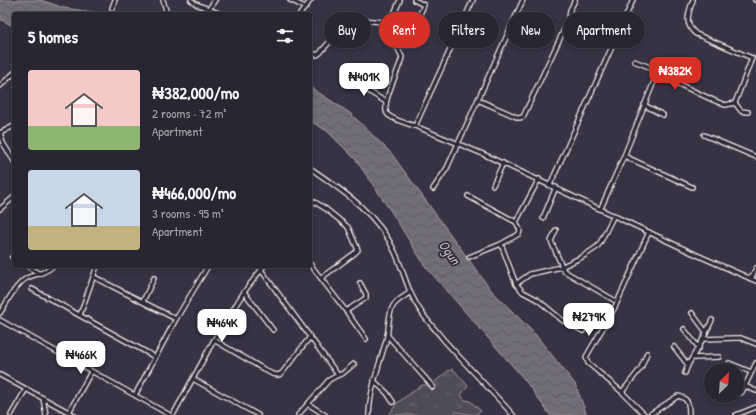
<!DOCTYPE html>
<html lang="en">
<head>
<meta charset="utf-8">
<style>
	:root { --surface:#292633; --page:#35323f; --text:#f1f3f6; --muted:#a5a5ac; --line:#45434e; --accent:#d93025 }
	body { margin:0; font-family:"Patrick Hand",sans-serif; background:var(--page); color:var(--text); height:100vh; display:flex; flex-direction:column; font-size:15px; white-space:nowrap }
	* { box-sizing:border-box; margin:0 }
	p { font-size:13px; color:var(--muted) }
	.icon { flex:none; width:22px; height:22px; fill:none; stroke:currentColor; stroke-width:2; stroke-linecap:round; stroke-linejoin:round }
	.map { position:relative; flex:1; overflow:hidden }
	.drawer { position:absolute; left:12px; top:12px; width:300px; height:256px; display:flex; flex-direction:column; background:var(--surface); border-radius:4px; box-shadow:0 2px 6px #0003,0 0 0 1px var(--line) }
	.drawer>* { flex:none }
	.top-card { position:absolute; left:324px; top:12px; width:372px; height:36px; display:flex; gap:8px }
	.needle { width:26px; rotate:25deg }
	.fabs { position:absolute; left:704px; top:363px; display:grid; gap:8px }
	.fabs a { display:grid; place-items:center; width:40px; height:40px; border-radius:50%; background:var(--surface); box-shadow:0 2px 6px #0003,0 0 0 1px var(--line); font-size:20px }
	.price { position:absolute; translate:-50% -34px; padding:0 9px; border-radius:8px; background:#fff; color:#222; font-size:13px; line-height:26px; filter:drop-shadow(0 1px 2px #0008) }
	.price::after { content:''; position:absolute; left:50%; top:24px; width:12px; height:9px; margin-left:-6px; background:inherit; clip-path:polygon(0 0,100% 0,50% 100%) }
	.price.current { background:var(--accent); color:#fff }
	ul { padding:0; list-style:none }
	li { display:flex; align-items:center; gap:12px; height:100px; padding:0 16px }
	li span { display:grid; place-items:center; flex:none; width:112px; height:80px; border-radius:4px; color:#555 }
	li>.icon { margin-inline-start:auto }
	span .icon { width:48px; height:48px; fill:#fffc; stroke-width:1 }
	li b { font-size:17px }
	h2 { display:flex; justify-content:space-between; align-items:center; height:48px; padding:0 16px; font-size:17px }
	.tag { padding:0 14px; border-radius:18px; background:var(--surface); box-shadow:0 2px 6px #0003,0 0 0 1px var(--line); font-size:14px; line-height:36px }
	.tag.current { background:var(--accent); color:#fff }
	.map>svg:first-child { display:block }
	.grass { fill:url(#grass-tufts); stroke:#a29ea0 }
	.water { fill:url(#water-waves); stroke:#a6a2a4 }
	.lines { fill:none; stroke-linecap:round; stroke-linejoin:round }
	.minor-casing { stroke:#f4f1e8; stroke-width:6 }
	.minor { stroke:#2f2a3d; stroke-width:3.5 }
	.labels { text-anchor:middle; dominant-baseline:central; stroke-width:3.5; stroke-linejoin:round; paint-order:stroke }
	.water-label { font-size:14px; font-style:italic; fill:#bab6b5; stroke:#2f2a3d }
</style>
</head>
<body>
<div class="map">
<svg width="756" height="415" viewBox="0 0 756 415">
	<defs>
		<pattern id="grass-tufts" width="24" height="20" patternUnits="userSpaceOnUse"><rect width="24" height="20" fill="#504b59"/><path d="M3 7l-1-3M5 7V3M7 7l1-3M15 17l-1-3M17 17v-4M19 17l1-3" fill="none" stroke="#6a6571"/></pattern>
		<pattern id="water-waves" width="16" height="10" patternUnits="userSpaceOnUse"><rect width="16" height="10" fill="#726e77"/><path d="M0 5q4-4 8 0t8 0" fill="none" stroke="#5b595c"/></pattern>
	</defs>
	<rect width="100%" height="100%" fill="#373244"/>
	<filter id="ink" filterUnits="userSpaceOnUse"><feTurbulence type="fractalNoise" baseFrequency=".025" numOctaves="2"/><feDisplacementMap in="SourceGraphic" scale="8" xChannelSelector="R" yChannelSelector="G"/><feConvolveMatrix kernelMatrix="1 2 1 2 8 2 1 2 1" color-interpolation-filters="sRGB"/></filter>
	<g filter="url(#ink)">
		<polygon class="grass" points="453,369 468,386 461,395 465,400 470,401 481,411 474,415 456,412 454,415 389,415 397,403 422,385 431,385 448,371"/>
		<g class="water">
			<polygon points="0,0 41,0 64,8 108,14 14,14 14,27 0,19"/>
			<polygon points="310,87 350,113 391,153 491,290 535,334 575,384 587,415 550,415 524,379 425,266 392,213 356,160 327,131 310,121"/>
		</g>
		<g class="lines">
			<defs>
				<g id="minor">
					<polyline points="163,0 167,14"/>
					<polyline points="191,0 196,4 221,14"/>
					<polyline points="290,0 305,7"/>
					<polyline points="414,0 424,5 415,25"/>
					<polyline points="473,0 415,126 483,154 697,255 756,281"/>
					<polyline points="755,0 756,0"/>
					<polyline points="112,8 115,0"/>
					<polyline points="209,9 215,0"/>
					<polyline points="300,14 311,0"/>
					<polyline points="388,28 400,0"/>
					<path d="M310,52L317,55L320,53L348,20L352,19L383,22L388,28L402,57C400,69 379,106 388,115C393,119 408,124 415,126"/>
					<path d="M634,61L647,66L657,74L713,100L725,105L735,103L752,58L696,34C684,25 688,13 693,0"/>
					<polyline points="349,79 386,102"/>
					<polyline points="0,86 14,73"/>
					<polyline points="478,100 519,118 523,117 569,19 570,10 575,0"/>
					<polyline points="735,103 741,111 748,112"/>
					<polyline points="644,105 663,115"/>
					<polyline points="0,133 3,143 14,161"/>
					<polyline points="0,133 14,126"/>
					<polyline points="704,135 756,157"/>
					<polyline points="624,156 692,187"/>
					<path d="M310,168C343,191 378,214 395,252C405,274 407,292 422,313C428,322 436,330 443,339C466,365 490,389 513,415"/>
					<polyline points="493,185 503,163"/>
					<polyline points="550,185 633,0"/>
					<polyline points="433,189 447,168 523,0"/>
					<polyline points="468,196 516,222"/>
					<polyline points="310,199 326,209 348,227 358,250 355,253 321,278"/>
					<polyline points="601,208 624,156 657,74"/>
					<polyline points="0,209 14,197"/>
					<polyline points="543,218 556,187"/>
					<polyline points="556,230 551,241 564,271 614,300"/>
					<polyline points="501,244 516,284 523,292 538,300 562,320 583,331"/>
					<polyline points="12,257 14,259"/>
					<polyline points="469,257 501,244 519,234 520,230 516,222 539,179"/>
					<polyline points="310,264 346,311 366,339"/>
					<polyline points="27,266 40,274"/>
					<polyline points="261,270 338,375"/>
					<polyline points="94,277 176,319"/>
					<polyline points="751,279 756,268"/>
					<polyline points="516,284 530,274 561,267 582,257 597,247 600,243 614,215"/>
					<polyline points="32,289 155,357"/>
					<polyline points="244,292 273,330"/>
					<polyline points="143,301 154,278"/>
					<polyline points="346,311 366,298 366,294 360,283"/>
					<path d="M0,313C8,301 15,285 27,278C37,273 45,274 53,266"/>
					<polyline points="692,313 706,332"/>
					<polyline points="80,315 97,266"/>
					<polyline points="0,320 170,415"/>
					<polyline points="684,329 699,348"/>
					<polyline points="387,335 433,387"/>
					<polyline points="703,339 736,338 741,338 756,344"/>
					<polyline points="214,340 272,374 279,375 282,373 310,337"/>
					<polyline points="674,347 688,365"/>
					<polyline points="693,358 719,357"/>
					<polyline points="729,363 751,372"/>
					<polyline points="685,373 688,365 703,339 712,320"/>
					<polyline points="0,375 74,415"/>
					<polyline points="193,379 258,415"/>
					<polyline points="374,381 387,393 393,402"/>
					<polyline points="707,381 711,383"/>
					<polyline points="745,386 756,391"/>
					<polyline points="622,392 641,368 647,353"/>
					<polyline points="737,393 740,393 742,392 756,363"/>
					<polyline points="135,395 176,319 208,266"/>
					<polyline points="43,398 46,415"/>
					<polyline points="308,404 325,415"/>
					<polyline points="69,412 91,372"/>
					<polyline points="11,415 26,389"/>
					<polyline points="173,415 214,340 244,292 264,266"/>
					<polyline points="298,415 329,380 338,375 342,374 354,364"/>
					<path d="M369,415C370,388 380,363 387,337C389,327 388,315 393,306C396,301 404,297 409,293"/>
					<polyline points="645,415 622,392 588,363 586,357 615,307 649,232"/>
					<path d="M649,415L678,396C689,398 689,406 689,415"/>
					<polyline points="736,415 756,407"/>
				</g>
			</defs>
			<use href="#minor" class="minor-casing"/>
			<use href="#minor" class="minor"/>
		</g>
	</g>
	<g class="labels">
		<g class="water-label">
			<text transform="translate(450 252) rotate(54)">Ogun</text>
		</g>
	</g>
</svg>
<div class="fabs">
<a><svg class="needle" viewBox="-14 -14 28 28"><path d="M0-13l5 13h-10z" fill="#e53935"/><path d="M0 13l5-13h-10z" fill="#a5a5ac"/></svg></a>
</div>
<b class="price current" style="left:675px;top:91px">₦382K</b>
<b class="price" style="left:364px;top:97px">₦401K</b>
<b class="price" style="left:589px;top:337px">₦279K</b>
<b class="price" style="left:222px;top:343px">₦464K</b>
<b class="price" style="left:81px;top:375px">₦466K</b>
<div class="top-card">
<a class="tag">Buy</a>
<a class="tag current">Rent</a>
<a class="tag">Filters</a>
<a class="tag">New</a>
<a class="tag">Apartment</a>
</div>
<section class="drawer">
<h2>5 homes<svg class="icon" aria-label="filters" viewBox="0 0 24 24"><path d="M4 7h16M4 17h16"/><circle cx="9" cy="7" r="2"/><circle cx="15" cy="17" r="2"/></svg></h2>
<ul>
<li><span style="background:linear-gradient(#f6c9c9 70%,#8fb573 0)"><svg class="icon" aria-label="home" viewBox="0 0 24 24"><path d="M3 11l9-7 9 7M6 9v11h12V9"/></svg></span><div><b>₦382,000/mo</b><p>2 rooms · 72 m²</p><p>Apartment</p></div></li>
<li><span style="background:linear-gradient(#c9d6e8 70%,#c2b280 0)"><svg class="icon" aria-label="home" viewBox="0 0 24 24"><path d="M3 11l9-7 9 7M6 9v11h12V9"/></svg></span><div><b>₦466,000/mo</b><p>3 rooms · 95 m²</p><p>Apartment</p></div></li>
</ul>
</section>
</div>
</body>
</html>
